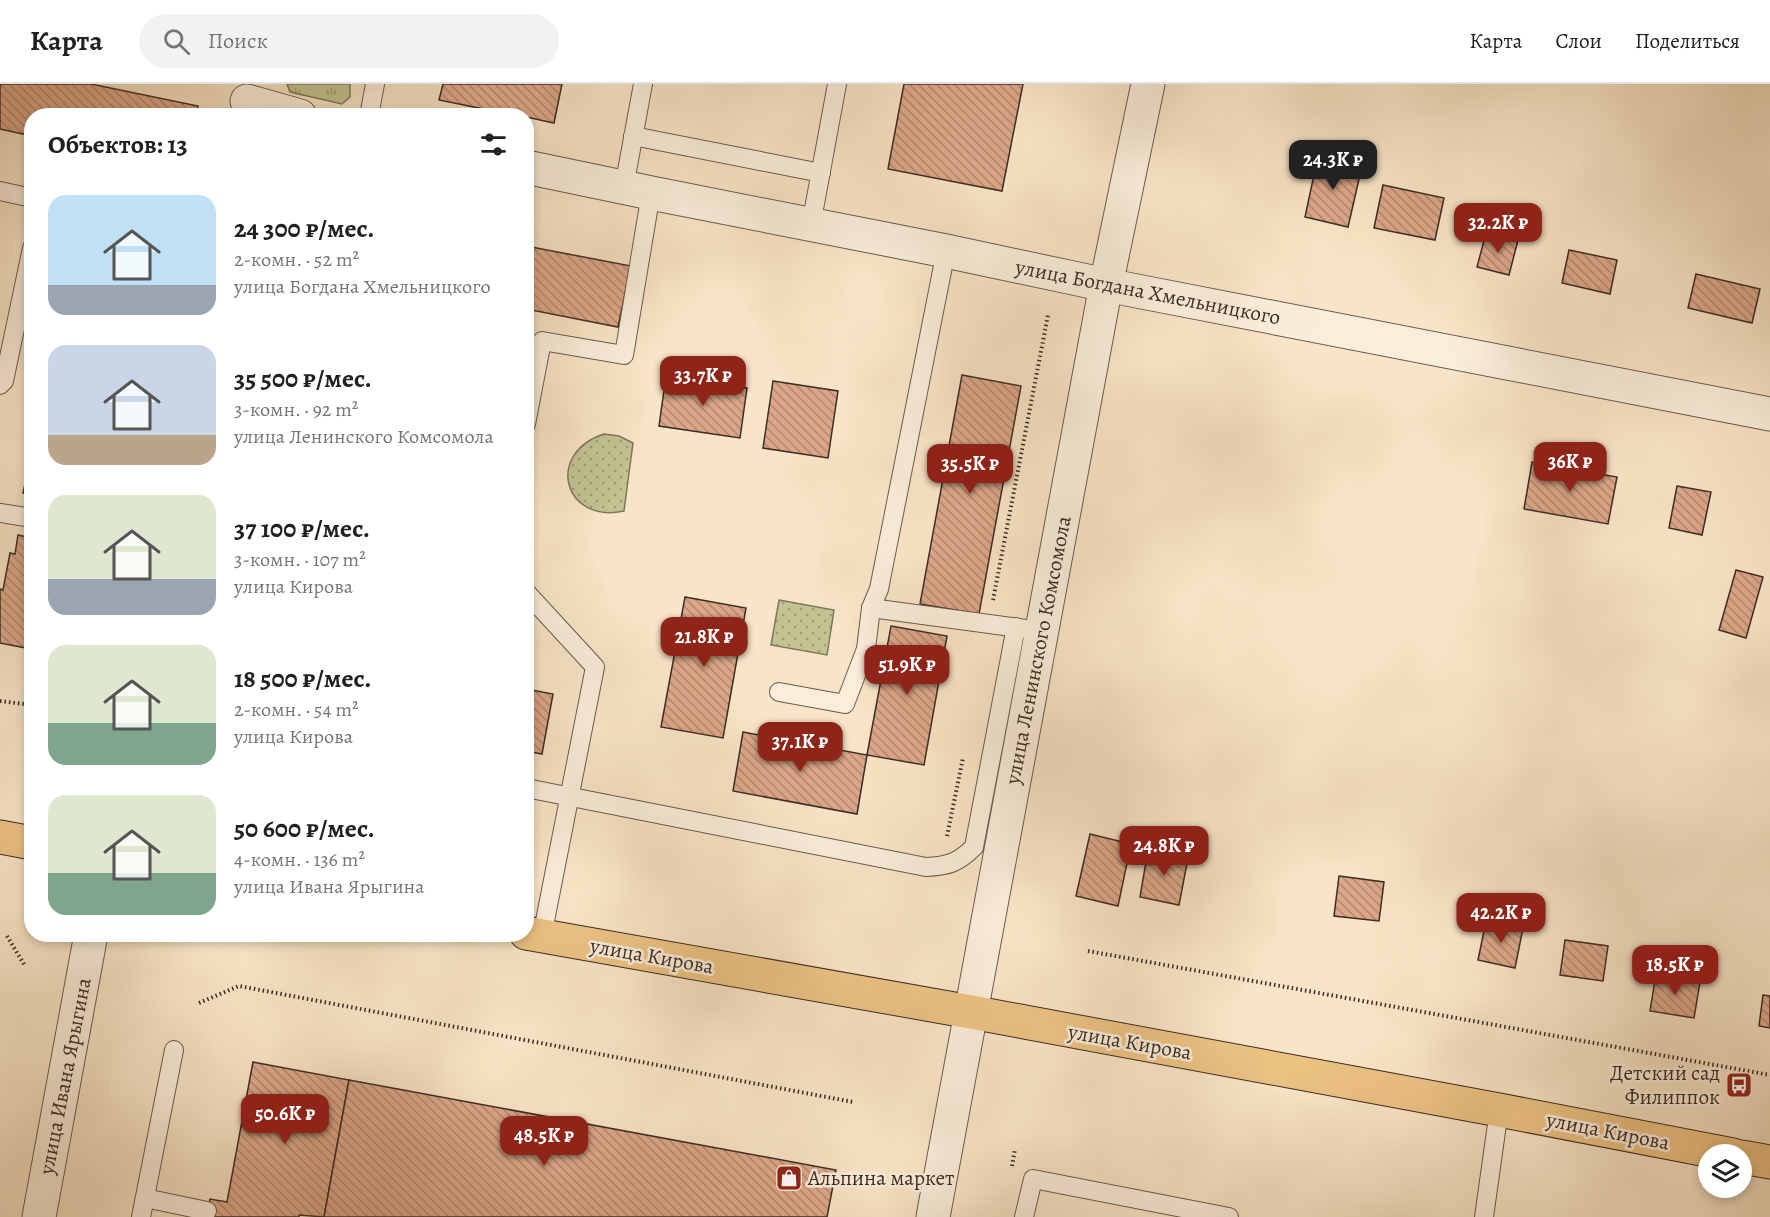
<!DOCTYPE html>
<html lang="ru">
<head>
<meta charset="utf-8">
<style>
	:root { --surface:#fff; --page:#f2f2f2; --text:#202124; --muted:#757577; --line:#e0e0e0; --accent:#8f2418 }
	body { margin:0; font-family:Alegreya,serif; background:var(--page); color:var(--text); height:100vh; display:flex; flex-direction:column; font-size:22px; white-space:nowrap }
	* { box-sizing:border-box; margin:0 }
	p { font-size:20px; color:var(--muted) }
	.icon { flex:none; width:33px; height:33px; fill:none; stroke:currentColor; stroke-width:2; stroke-linecap:round; stroke-linejoin:round }
	.map { position:relative; flex:1; overflow:hidden }
	.details { position:absolute; left:24px; top:24px; width:510px; height:834px; display:flex; flex-direction:column; background:var(--surface); border-radius:24px; box-shadow:0 3px 9px #0003 }
	.details>* { flex:none }
	.buttons { position:absolute; left:1698px; top:1060px; display:grid; gap:12px }
	.buttons a { display:grid; place-items:center; width:54px; height:54px; border-radius:50%; background:var(--surface); box-shadow:0 3px 9px #0003; font-size:30px }
	.price { position:absolute; translate:-50% -51px; padding:0 14px; border-radius:12px; background:var(--accent); color:#fff; font-size:20px; line-height:39px; filter:drop-shadow(0 2px 3px #0008) }
	.price::after { content:''; position:absolute; left:50%; top:36px; width:18px; height:14px; margin-left:-9px; background:inherit; clip-path:polygon(0 0,100% 0,50% 100%) }
	.price.on { background:#222; color:#fff }
	ul { padding:0; list-style:none }
	li { display:flex; align-items:center; gap:18px; height:150px; padding:0 24px }
	li span { display:grid; place-items:center; flex:none; width:168px; height:120px; border-radius:18px; color:#555 }
	li>.icon { margin-inline-start:auto }
	span .icon { width:72px; height:72px; fill:#fffc; stroke-width:1 }
	li b { font-size:26px }
	h2 { display:flex; justify-content:space-between; align-items:center; height:72px; padding:0 24px; font-size:26px }
	header { display:flex; align-items:center; gap:36px; box-sizing:border-box; height:84px; padding:0 30px; background:var(--surface); border-bottom:2px solid var(--line) }
	header strong { font-size:28px }
	nav { display:flex; gap:33px; margin-inline-start:auto; font-size:21px }
	.search { width:420px; height:54px; background:var(--page); display:flex; align-items:center; gap:15px; box-sizing:border-box; padding:0 21px; border-radius:33px; color:var(--muted); font-size:22px }
	.map>svg:first-child { display:block }
	.grass { fill:url(#grass-tufts); stroke:#7e775c; stroke-width:1.5 }
	.park { fill:url(#park-dots); stroke:#7e775c; stroke-width:1.5 }
	.building { fill:url(#building-back-hatch); stroke:#3a2c26; stroke-width:1.5 }
	.lines { fill:none; stroke-linecap:round; stroke-linejoin:round }
	.lane-casing { stroke:#6a5a4e; stroke-width:20 }
	.street-casing { stroke:#6a5a4e; stroke-width:35 }
	.primary-casing { stroke:#3a2c26; stroke-width:35 }
	.path { stroke:#3a2c26; stroke-width:4; stroke-dasharray:1.5 3; stroke-linecap:butt }
	.lane { stroke:#faedda; stroke-width:18 }
	.street { stroke:#faedda; stroke-width:33 }
	.primary { stroke:#ecc283; stroke-width:33 }
	.labels { text-anchor:middle; dominant-baseline:central; stroke-width:5; stroke-linejoin:round; paint-order:stroke }
	.street-label { font-size:21px; fill:#3a2c26; stroke:#faedda }
	.poi-label { font-size:21px; fill:#3a2c26; stroke:#faedda; text-anchor:end }
</style>
</head>
<body>
<header>
<strong>Карта</strong>
<div class="search"><svg class="icon" aria-label="search" viewBox="0 0 24 24"><circle cx="10" cy="10" r="6"/><path d="M15 15l6 6"/></svg>Поиск</div>
<nav><a>Карта</a><a>Слои</a><a>Поделиться</a></nav>
</header>
<div class="map">
<svg width="1770" height="1133" viewBox="0 0 1770 1133">
	<defs>
		<pattern id="grass-tufts" width="24" height="20" patternUnits="userSpaceOnUse" patternTransform="scale(1.5)"><rect width="24" height="20" fill="#c3c291"/><path d="M3 7l-1-3M5 7V3M7 7l1-3M15 17l-1-3M17 17v-4M19 17l1-3" fill="none" stroke="#9f9e76"/></pattern>
		<pattern id="park-dots" width="8" height="8" patternUnits="userSpaceOnUse" patternTransform="scale(1.5)"><rect width="8" height="8" fill="#c3c291"/><path d="M2 2h.1M6 6h.1" fill="none" stroke="#9f9e76" stroke-width="1.8" stroke-linecap="round"/></pattern>
		<pattern id="building-back-hatch" width="6" height="6" patternUnits="userSpaceOnUse" patternTransform="scale(1.5)"><rect width="6" height="6" fill="#dca788"/><path d="M-1 5l2 2M0 0l6 6M5-1l2 2" fill="none" stroke="#b3886f"/></pattern>
	</defs>
	<rect width="100%" height="100%" fill="#f8e4c6"/>
	<filter id="stains"><feTurbulence type="fractalNoise" baseFrequency=".00333" numOctaves="4"/><feColorMatrix values="0 0 0 0 .2 0 0 0 0 .09 0 0 0 0 .02 0 0 0 .5 -.17"/></filter>
	<radialGradient id="worn" r=".72"><stop offset=".6" stop-color="#630" stop-opacity="0"/><stop offset="1" stop-color="#630" stop-opacity=".3"/></radialGradient>
	<polygon class="grass" points="287,0 350,0 350,13 342,20 290,8"/>
	<g class="park">
		<path d="M604,350L619,352L633,359L624,427C563,440 545,369 604,350Z"/>
		<polygon points="779,516 834,526 827,571 771,561"/>
	</g>
	<g class="building">
		<polygon points="0,0 91,0 198,22 196,32 32,32 32,52 0,45"/>
		<polygon points="443,0 562,0 554,39 526,33 526,32 518,32 439,16"/>
		<polygon points="904,0 1023,0 1002,107 888,85"/>
		<polygon points="1318,72 1362,82 1348,143 1305,133"/>
		<polygon points="1383,101 1444,114 1435,156 1374,144"/>
		<polygon points="1486,149 1518,156 1509,191 1477,183"/>
		<polygon points="526,162 631,182 618,243 526,225"/>
		<polygon points="1569,166 1617,176 1610,210 1562,199"/>
		<polygon points="1696,190 1760,205 1752,239 1688,224"/>
		<polygon points="962,291 1021,302 979,530 920,520"/>
		<polygon points="666,292 747,304 740,354 659,342"/>
		<polygon points="773,297 838,307 828,374 763,364"/>
		<polygon points="32,369 32,411 23,409"/>
		<polygon points="1532,378 1617,393 1608,440 1524,425"/>
		<polygon points="1677,402 1711,408 1702,451 1669,444"/>
		<polygon points="18,451 32,454 31,565 0,559 0,505 3,506 10,469 15,470"/>
		<polygon points="1736,486 1763,493 1746,554 1719,546"/>
		<polygon points="685,513 746,524 723,654 661,643"/>
		<polygon points="891,542 947,552 924,681 867,671"/>
		<polygon points="526,605 553,610 542,670 526,667"/>
		<polygon points="743,648 867,671 857,730 733,707"/>
		<polygon points="1090,750 1131,760 1118,822 1076,812"/>
		<polygon points="1148,766 1188,774 1179,821 1140,813"/>
		<polygon points="1339,792 1384,798 1379,837 1334,832"/>
		<polygon points="1486,837 1523,844 1515,884 1478,876"/>
		<polygon points="1565,856 1608,862 1603,897 1560,891"/>
		<polygon points="1656,890 1700,898 1694,934 1650,927"/>
		<polygon points="1763,911 1770,912 1770,944 1759,942"/>
		<polygon points="253,978 349,996 324,1133 299,1131 299,1133 206,1133 210,1115 227,1118"/>
		<polygon points="349,996 836,1086 827,1133 324,1133"/>
	</g>
	<g class="lines">
		<defs>
			<g id="lane">
				<polyline points="369,32 375,0"/>
				<polyline points="633,52 821,89"/>
				<polyline points="624,103 643,0"/>
				<polyline points="0,107 32,114"/>
				<polyline points="811,141 837,0"/>
				<polyline points="0,301 4,297 32,164"/>
				<polyline points="526,340 542,257 624,271 651,109"/>
				<polyline points="0,429 32,434"/>
				<polyline points="526,508 595,583 542,852"/>
				<polyline points="871,524 1026,545"/>
				<polyline points="779,608 845,620 866,565 871,524 879,505 946,167"/>
				<path d="M526,704L926,783C948,782 958,779 974,763L1016,543"/>
				<polyline points="145,1114 207,1127"/>
				<polyline points="141,1133 174,966"/>
				<polyline points="1024,1133 1033,1095 1229,1133"/>
				<polyline points="1484,1133 1499,1026"/>
			</g>
			<g id="street">
				<polyline points="247,17 300,32"/>
				<polyline points="526,83 651,109 946,167 1106,201 1770,330"/>
				<polyline points="39,1133 91,850"/>
				<polyline points="933,1133 1106,201 1148,0"/>
			</g>
			<g id="primary">
				<polyline points="0,753 32,759"/>
				<polyline points="526,849 971,928 1499,1026 1733,1071"/>
				<polyline points="1742,1073 1770,1078"/>
			</g>
		</defs>
		<use href="#lane" class="lane-casing"/>
		<use href="#street" class="street-casing"/>
		<use href="#primary" class="primary-casing"/>
		<g class="path">
			<polyline points="993,516 1048,231"/>
			<polyline points="0,617 32,621"/>
			<polyline points="947,752 963,674"/>
			<polyline points="7,852 25,882"/>
			<polyline points="1088,867 1770,991"/>
			<polyline points="199,919 239,902 853,1018"/>
			<polyline points="1012,1082 1015,1065"/>
		</g>
		<use href="#lane" class="lane"/>
		<use href="#street" class="street"/>
		<use href="#primary" class="primary"/>
	</g>
	<defs>
		<symbol id="bus-square" viewBox="-11 -11 22 22"><rect x="-9" y="-9" width="18" height="18" rx="4" fill="#8f2418" stroke="#faedda"/><path d="M-5-6H5V4H4V6H2V4H-2V6H-4V4H-5ZM-3.5-4V0h7V-4ZM-3.5 1.2v1.5H-2V1.2ZM2 1.2v1.5H3.5V1.2Z" fill="#fff"/></symbol>
		<symbol id="shop-square" viewBox="-11 -11 22 22"><rect x="-9" y="-9" width="18" height="18" rx="4" fill="#8f2418" stroke="#faedda"/><path d="M-5-2.5h2.3a2.7 3.5 0 0 1 5.4 0H5L5.5 6h-11ZM-1.5-2.5h3a1.5 2.3 0 0 0-3 0Z" fill="#fff"/></symbol>
	</defs>
	<g fill-rule="evenodd">
		<use href="#bus-square" x="1724" y="986" width="30" height="30"/>
		<use href="#shop-square" x="774" y="1079" width="30" height="30"/>
	</g>
	<g class="labels">
		<g class="street-label">
			<text transform="translate(1148 208) rotate(11)">улица Богдана Хмельницкого</text>
			<text transform="translate(1038 566) rotate(-79)">улица Ленинского Комсомола</text>
			<text transform="translate(652 872) rotate(10)">улица Кирова</text>
			<text transform="translate(1130 958) rotate(10)">улица Кирова</text>
			<text transform="translate(65 992) rotate(-79)">улица Ивана Ярыгина</text>
			<text transform="translate(1608 1047) rotate(11)">улица Кирова</text>
		</g>
		<g class="poi-label">
			<text x="1720" y="989">Детский сад<tspan x="1720" dy="24">Филиппок</tspan></text>
			<text x="808" y="1094" text-anchor="start">Альпина маркет</text>
		</g>
	</g>
	<rect width="100%" height="100%" filter="url(#stains)"/>
	<rect width="100%" height="100%" fill="url(#worn)"/>
</svg>
<div class="buttons">
<a><svg class="icon" aria-label="layers" viewBox="0 0 24 24"><path d="M12 4l9 5-9 5-9-5zM3 14l9 5 9-5"/></svg></a>
</div>
<b class="price on" style="left:1333px;top:107px">24.3K ₽</b>
<b class="price" style="left:1498px;top:170px">32.2K ₽</b>
<b class="price" style="left:703px;top:323px">33.7K ₽</b>
<b class="price" style="left:1570px;top:409px">36K ₽</b>
<b class="price" style="left:970px;top:411px">35.5K ₽</b>
<b class="price" style="left:704px;top:584px">21.8K ₽</b>
<b class="price" style="left:907px;top:612px">51.9K ₽</b>
<b class="price" style="left:800px;top:689px">37.1K ₽</b>
<b class="price" style="left:1164px;top:793px">24.8K ₽</b>
<b class="price" style="left:1501px;top:860px">42.2K ₽</b>
<b class="price" style="left:1675px;top:912px">18.5K ₽</b>
<b class="price" style="left:285px;top:1061px">50.6K ₽</b>
<b class="price" style="left:544px;top:1083px">48.5K ₽</b>
<section class="details">
<h2>Объектов: 13<svg class="icon" aria-label="filters" viewBox="0 0 24 24"><path d="M4 7h16M4 17h16"/><circle cx="9" cy="7" r="2"/><circle cx="15" cy="17" r="2"/></svg></h2>
<ul>
<li><span style="background:linear-gradient(#bfe0f5 75%,#9aa5b1 0)"><svg class="icon" aria-label="home" viewBox="0 0 24 24"><path d="M3 11l9-7 9 7M6 9v11h12V9"/></svg></span><div><b>24 300 ₽/мес.</b><p>2-комн. · 52 m²</p><p>улица Богдана Хмельницкого</p></div></li>
<li><span style="background:linear-gradient(#c9d6e8 75%,#b9a48a 0)"><svg class="icon" aria-label="home" viewBox="0 0 24 24"><path d="M3 11l9-7 9 7M6 9v11h12V9"/></svg></span><div><b>35 500 ₽/мес.</b><p>3-комн. · 92 m²</p><p>улица Ленинского Комсомола</p></div></li>
<li><span style="background:linear-gradient(#dfe7d0 70%,#9aa5b1 0)"><svg class="icon" aria-label="home" viewBox="0 0 24 24"><path d="M3 11l9-7 9 7M6 9v11h12V9"/></svg></span><div><b>37 100 ₽/мес.</b><p>3-комн. · 107 m²</p><p>улица Кирова</p></div></li>
<li><span style="background:linear-gradient(#dfe7d0 65%,#7fa58c 0)"><svg class="icon" aria-label="home" viewBox="0 0 24 24"><path d="M3 11l9-7 9 7M6 9v11h12V9"/></svg></span><div><b>18 500 ₽/мес.</b><p>2-комн. · 54 m²</p><p>улица Кирова</p></div></li>
<li><span style="background:linear-gradient(#dfe7d0 65%,#7fa58c 0)"><svg class="icon" aria-label="home" viewBox="0 0 24 24"><path d="M3 11l9-7 9 7M6 9v11h12V9"/></svg></span><div><b>50 600 ₽/мес.</b><p>4-комн. · 136 m²</p><p>улица Ивана Ярыгина</p></div></li>
</ul>
</section>
</div>
</body>
</html>
